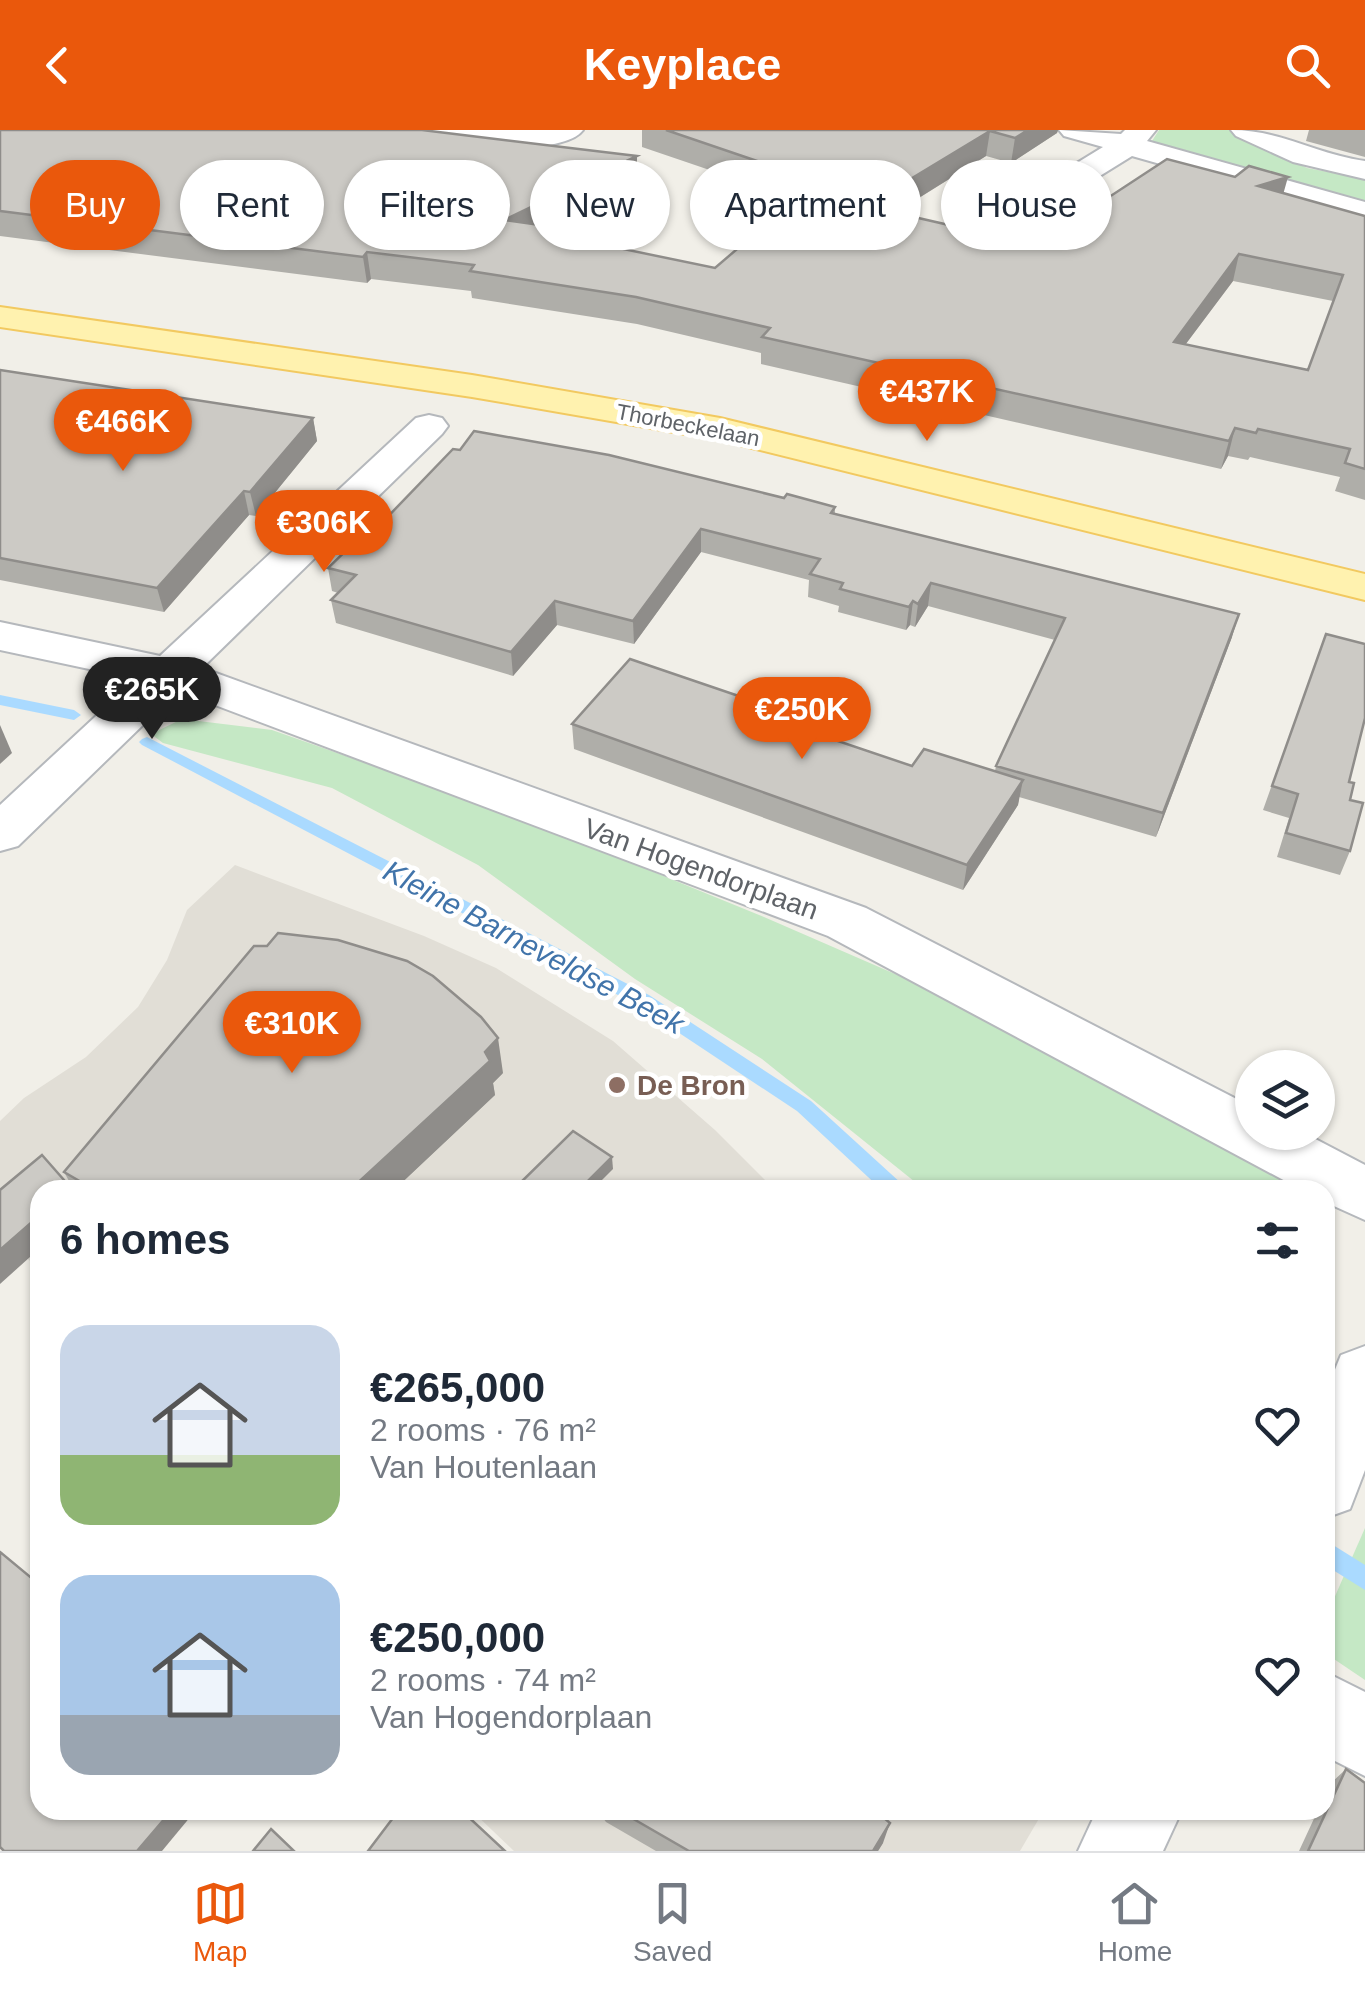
<!DOCTYPE html>
<html lang="en">
<head>
<meta charset="utf-8">
<style>
	:root { --surface:#fff; --page:#f2f2f3; --text:#1f2937; --muted:#747a83; --line:#e0e1e3; --accent:#ea580c }
	body { margin:0; font-family:Arial,sans-serif; background:var(--page); color:var(--text); height:100vh; display:flex; flex-direction:column; font-size:38px; white-space:nowrap }
	* { box-sizing:border-box; margin:0 }
	p { font-size:32px; color:var(--muted) }
	.icon { flex:none; width:55px; height:55px; fill:none; stroke:currentColor; stroke-width:2; stroke-linecap:round; stroke-linejoin:round }
	.map { position:relative; flex:1; overflow:hidden }
	.details { position:absolute; left:30px; top:1050px; width:1305px; height:640px; display:flex; flex-direction:column; background:var(--surface); border-radius:30px; box-shadow:0 2px 8px #0004 }
	.details>* { flex:none }
	.hud { position:absolute; left:30px; top:30px; width:1305px; height:90px; display:flex; gap:20px }
	.fabs { position:absolute; left:1235px; top:920px; display:grid; gap:20px }
	.fabs a { display:grid; place-items:center; width:100px; height:100px; border-radius:50%; background:var(--surface); box-shadow:0 2px 8px #0004; font-size:50px }
	.price { position:absolute; translate:-50% -85px; padding:0 22px; border-radius:35px; background:var(--accent); color:#fff; font-size:32px; line-height:65px; filter:drop-shadow(0 2px 5px #0008) }
	.price::after { content:''; position:absolute; left:50%; top:60px; width:30px; height:22px; margin-left:-15px; background:inherit; clip-path:polygon(0 0,100% 0,50% 100%) }
	.price.on { background:#222; color:#fff }
	ul { padding:0; list-style:none }
	li { display:flex; align-items:center; gap:30px; height:250px; padding:0 30px }
	li span { display:grid; place-items:center; flex:none; width:280px; height:200px; border-radius:30px; color:#555 }
	li>.icon { margin-inline-start:auto }
	span .icon { width:120px; height:120px; fill:#fffc; stroke-width:1 }
	li b { font-size:42px }
	h2 { display:flex; justify-content:space-between; align-items:center; height:120px; padding:0 30px; font-size:42px }
	.chip { padding:0 35px; border-radius:45px; background:var(--surface); box-shadow:0 2px 8px #0004; font-size:35px; line-height:90px }
	.chip.on { background:var(--accent); color:#fff }
	header { display:flex; justify-content:space-between; align-items:center; height:130px; padding:0 30px; background:var(--accent); color:#fff; font-size:45px; font-weight:700 }
	.dock { display:flex; justify-content:space-around; align-items:center; height:140px; border-top:2px solid var(--line); background:var(--surface); font-size:28px; color:var(--muted) }
	.dock a { display:grid; justify-items:center; gap:5px }
	.dock .on { color:var(--accent) }
	.map>svg:first-child { display:block }
	.education { fill:#e1ded6 }
	.green { fill:#c5e8c5 }
	.lines { fill:none; stroke-linecap:round; stroke-linejoin:round }
	.stream { fill:#aadaff; fill-rule:evenodd }
	.minor-casing { stroke:#b5b8bc; stroke-width:4 }
	.major-casing { stroke:#f2c960; stroke-width:4 }
	.minor { fill:#fff; fill-rule:evenodd }
	.major { fill:#fff2af; fill-rule:evenodd }
	.wall { fill:#afaea9; fill-rule:evenodd }
	.shaded-wall { fill:#8f8d8a }
	.building { fill:#cccac5; stroke:#8f8d8a; stroke-width:2.5; fill-rule:evenodd }
	.education-dot { fill:#8d6e63; stroke:#fff; stroke-width:4 }
	.labels { text-anchor:middle; dominant-baseline:central; stroke-width:9; stroke-linejoin:round; paint-order:stroke }
	.far-street-label { font-size:22px; fill:#5f6368; stroke:#fff }
	.street-label { font-size:28px; fill:#5f6368; stroke:#fff }
	.education-label { font-size:28px; font-weight:bold; fill:#785e54; stroke:#fff; text-anchor:start }
	.water-label { font-size:30px; font-style:italic; fill:#4174aa; stroke:#fff }
</style>
</head>
<body>
<header><svg class="icon" aria-label="back" viewBox="0 0 24 24"><path d="M15 5l-7 7 7 7"/></svg>Keyplace<svg class="icon" aria-label="search" viewBox="0 0 24 24"><circle cx="10" cy="10" r="6"/><path d="M15 15l6 6"/></svg></header>
<div class="map">
<svg width="1365" height="1721" viewBox="0 0 1365 1721">
	<rect width="100%" height="100%" fill="#f1efe8"/>
	<g class="education">
		<polygon points="235,735 424,806 496,838 613,911 715,1000 775,1060 497,1060 481,1050 471,1060 40,1060 40,1138 0,1109 0,991 24,968 86,927 138,877 167,830 187,780"/>
		<polygon points="471,1680 1044,1680 1020,1721 514,1721"/>
	</g>
	<g class="green">
		<polygon points="1159,0 1229,0 1307,38 1365,49 1365,71 1152,11"/>
		<polygon points="182,589 272,600 519,687 764,787 971,877 1282,1044 1276,1060 925,1060 762,929 635,849 478,735 332,658 163,613 151,604"/>
		<polygon points="1365,1398 1365,1550 1325,1523 1325,1489"/>
	</g>
	<g class="lines">
		<g class="stream">
			<polygon points="0,565 74,580 81,585 74,590 0,575"/>
			<polygon points="147,607 649,865 811,971 902,1054 905,1060 882,1060 797,981 637,875 142,615 139,612 142,609"/>
			<polygon points="1325,1410 1365,1435 1365,1460 1325,1435"/>
		</g>
		<defs>
			<g id="minor">
				<path d="M354,0H583C560,32 407,13 369,9Z"/>
				<polygon points="1059,0 1121,4 1125,0 1156,0 1147,11 1365,72 1365,92 1132,26 1019,96 997,96 992,89 997,82 1103,17 1064,6"/>
				<path d="M1231,0C1282,0 1315,24 1365,31V49L1293,32L1236,6Z"/>
				<polygon points="429,285 442,288 448,296 442,304 202,538 866,778 1252,977 1252,1002 1302,1002 1365,1035 1365,1090 1325,1072 1325,1060 1302,1060 828,806 178,561 18,716 0,721 0,675 136,549 0,520 0,492 160,526 416,288"/>
				<polygon points="1365,1216 1365,1340 1350,1379 1325,1388 1325,1264 1341,1225"/>
				<polygon points="1325,1542 1365,1562 1365,1646 1325,1626"/>
				<polygon points="1097,1680 1182,1680 1163,1721 1078,1721"/>
			</g>
			<polygon id="major" points="0,177 472,245 720,288 1365,444 1365,470 720,310 472,267 0,197"/>
		</defs>
		<use href="#minor" class="minor-casing"/>
		<use href="#major" class="major-casing"/>
		<use href="#minor" class="minor"/>
		<use href="#major" class="major"/>
	</g>
	<g class="wall">
		<path d="M0,0L637,26V51L547,96L612,117L715,138L795,69L642,17V0H1058L1057,3L1011,33L986,26L895,83L1036,115L1283,63L1365,86V370L1335,361L1340,347L1250,327L1248,330L1228,326L1221,339L761,234V223L637,194L472,168L471,161L371,149L367,153L0,106ZM1233,151L1333,171L1308,240L1185,215Z"/>
		<polygon points="1309,0 1365,0 1365,27 1306,11"/>
		<polygon points="0,240 313,288 317,311 256,386 249,385 164,482 0,450"/>
		<polygon points="784,368 835,377 835,384 1232,507 1156,707 1019,667 1018,675 963,760 574,619 572,594 768,588 912,636 995,641 996,636 1055,510 928,476 915,497 910,495 906,500 838,482 839,476 808,467 809,450 701,422 634,514 557,495 513,546 336,493 331,470 338,463 332,461 328,438 374,401"/>
		<polygon points="1326,504 1349,652 1350,721 1340,745 1277,727 1289,688 1263,680"/>
		<polygon points="503,943 493,953 495,965 394,1060 74,1060 64,1042"/>
		<polygon points="1346,1639 1365,1721 1299,1721 1318,1680 1325,1680 1325,1665 1330,1654"/>
		<polygon points="597,1680 884,1680 881,1685 883,1713 878,1721 656,1721 606,1692"/>
	</g>
	<g class="shaded-wall">
		<polygon points="1028,0 1058,0 1057,3 1011,33 1015,8"/>
		<polygon points="990,1 986,26 864,102 866,76"/>
		<polygon points="637,26 637,51 506,116 504,90"/>
		<polygon points="1288,47 1281,72 1258,56"/>
		<polygon points="611,105 612,131 604,115"/>
		<polygon points="367,122 371,149 367,153 363,127"/>
		<polygon points="1239,124 1233,151 1167,239 1174,212"/>
		<polygon points="313,288 317,311 256,386 250,362"/>
		<polygon points="1235,298 1228,326 1221,339 1229,311"/>
		<polygon points="244,361 249,385 164,482 157,458"/>
		<polygon points="701,399 701,422 634,514 633,491"/>
		<polygon points="931,453 928,476 915,497 918,474"/>
		<polygon points="555,471 557,495 513,546 511,522"/>
		<polygon points="913,471 910,495 906,500 909,477"/>
		<polygon points="1239,484 1232,507 1156,707 1163,683"/>
		<polygon points="0,595 12,623 0,634"/>
		<polygon points="1023,650 1018,675 963,760 967,735"/>
		<polygon points="498,908 503,943 493,953 495,965 394,1060 350,1060"/>
		<polygon points="612,1027 613,1039 592,1060 579,1060"/>
		<polygon points="40,1085 40,1118 0,1154 0,1120"/>
		<polygon points="172,1680 196,1680 162,1721 137,1721"/>
		<polygon points="890,1693 883,1713 878,1721 873,1721"/>
	</g>
	<g class="building">
		<path d="M0,0H422L637,26L504,90L611,105L604,115L715,138L816,51L666,0H1028L1015,8L990,1L866,76L1036,115L1167,29L1235,47L1249,36L1288,47L1258,56L1365,86V339L1345,333L1350,319L1258,299L1256,303L1235,298L1229,311L762,207L770,198L636,167L470,141L474,135L367,122L363,127L0,81ZM1239,124L1343,145L1308,240L1174,212Z"/>
		<polygon points="0,240 313,288 250,362 244,361 157,458 0,428"/>
		<polygon points="474,301 609,325 784,368 787,364 835,377 831,383 1239,484 1163,683 996,636 1065,488 931,453 918,474 913,471 909,477 840,459 843,453 810,444 820,429 701,399 633,491 555,471 511,522 331,470 356,445 328,438 367,400 374,401 453,319 460,320"/>
		<polygon points="1326,504 1365,514 1365,588 1349,652 1354,653 1350,670 1363,673 1350,721 1286,703 1298,664 1272,656"/>
		<polygon points="630,529 768,576 761,585 912,636 924,619 1023,650 967,735 572,594"/>
		<polygon points="278,803 338,810 407,831 433,846 481,887 498,908 485,922 490,931 350,1060 95,1060 64,1042 254,816 267,816"/>
		<polygon points="573,1001 612,1027 579,1060 521,1060 516,1057"/>
		<polygon points="42,1025 71,1058 68,1060 40,1060 40,1085 0,1120 0,1060"/>
		<polygon points="0,1422 40,1455 40,1461 38,1463 40,1465 40,1680 172,1680 137,1721 4,1721 0,1717"/>
		<polygon points="1346,1639 1365,1653 1365,1721 1308,1721"/>
		<polygon points="399,1680 461,1680 505,1721 368,1721"/>
		<polygon points="618,1680 878,1680 877,1682 890,1693 873,1721 689,1721"/>
		<polygon points="271,1699 294,1721 253,1721"/>
	</g>
	<circle class="education-dot" cx="617" cy="955" r="10"/>
	<g class="labels">
		<g class="far-street-label">
			<text transform="translate(688 295) rotate(11)">Thorbeckelaan</text>
		</g>
		<g class="street-label">
			<text transform="translate(701 739) rotate(20)">Van Hogendorplaan</text>
		</g>
		<g class="education-label">
			<text x="637" y="955">De Bron</text>
		</g>
		<g class="water-label">
			<text transform="translate(534 817) rotate(28)">Kleine Barneveldse Beek</text>
		</g>
	</g>
</svg>
<div class="fabs">
<a><svg class="icon" aria-label="layers" viewBox="0 0 24 24"><path d="M12 4l9 5-9 5-9-5zM3 14l9 5 9-5"/></svg></a>
</div>
<b class="price" style="left:927px;top:314px">€437K</b>
<b class="price" style="left:123px;top:344px">€466K</b>
<b class="price" style="left:324px;top:445px">€306K</b>
<b class="price on" style="left:152px;top:612px">€265K</b>
<b class="price" style="left:802px;top:632px">€250K</b>
<b class="price" style="left:292px;top:946px">€310K</b>
<div class="hud">
<a class="chip on">Buy</a>
<a class="chip">Rent</a>
<a class="chip">Filters</a>
<a class="chip">New</a>
<a class="chip">Apartment</a>
<a class="chip">House</a>
</div>
<section class="details">
<h2>6 homes<svg class="icon" aria-label="filters" viewBox="0 0 24 24"><path d="M4 7h16M4 17h16"/><circle cx="9" cy="7" r="2"/><circle cx="15" cy="17" r="2"/></svg></h2>
<ul>
<li><span style="background:linear-gradient(#c9d6e8 65%,#8fb573 0)"><svg class="icon" aria-label="home" viewBox="0 0 24 24"><path d="M3 11l9-7 9 7M6 9v11h12V9"/></svg></span><div><b>€265,000</b><p>2 rooms · 76 m²</p><p>Van Houtenlaan</p></div><svg class="icon" aria-label="heart" viewBox="0 0 24 24"><path d="M12 20l-8-8c-3-5 5-10 8-4 3-6 11-1 8 4z"/></svg></li>
<li><span style="background:linear-gradient(#a9c7e8 70%,#9aa5b1 0)"><svg class="icon" aria-label="home" viewBox="0 0 24 24"><path d="M3 11l9-7 9 7M6 9v11h12V9"/></svg></span><div><b>€250,000</b><p>2 rooms · 74 m²</p><p>Van Hogendorplaan</p></div><svg class="icon" aria-label="heart" viewBox="0 0 24 24"><path d="M12 20l-8-8c-3-5 5-10 8-4 3-6 11-1 8 4z"/></svg></li>
</ul>
</section>
</div>
<nav class="dock">
<a class="on"><svg class="icon" aria-label="map" viewBox="0 0 24 24"><path d="M3 6l6-2 6 2 6-2v14l-6 2-6-2-6 2zM9 4v14M15 6v14"/></svg>Map</a>
<a><svg class="icon" aria-label="saved" viewBox="0 0 24 24"><path d="M7 4h10v16l-5-4-5 4z"/></svg>Saved</a>
<a><svg class="icon" aria-label="home" viewBox="0 0 24 24"><path d="M3 11l9-7 9 7M6 9v11h12V9"/></svg>Home</a>
</nav>
</body>
</html>
